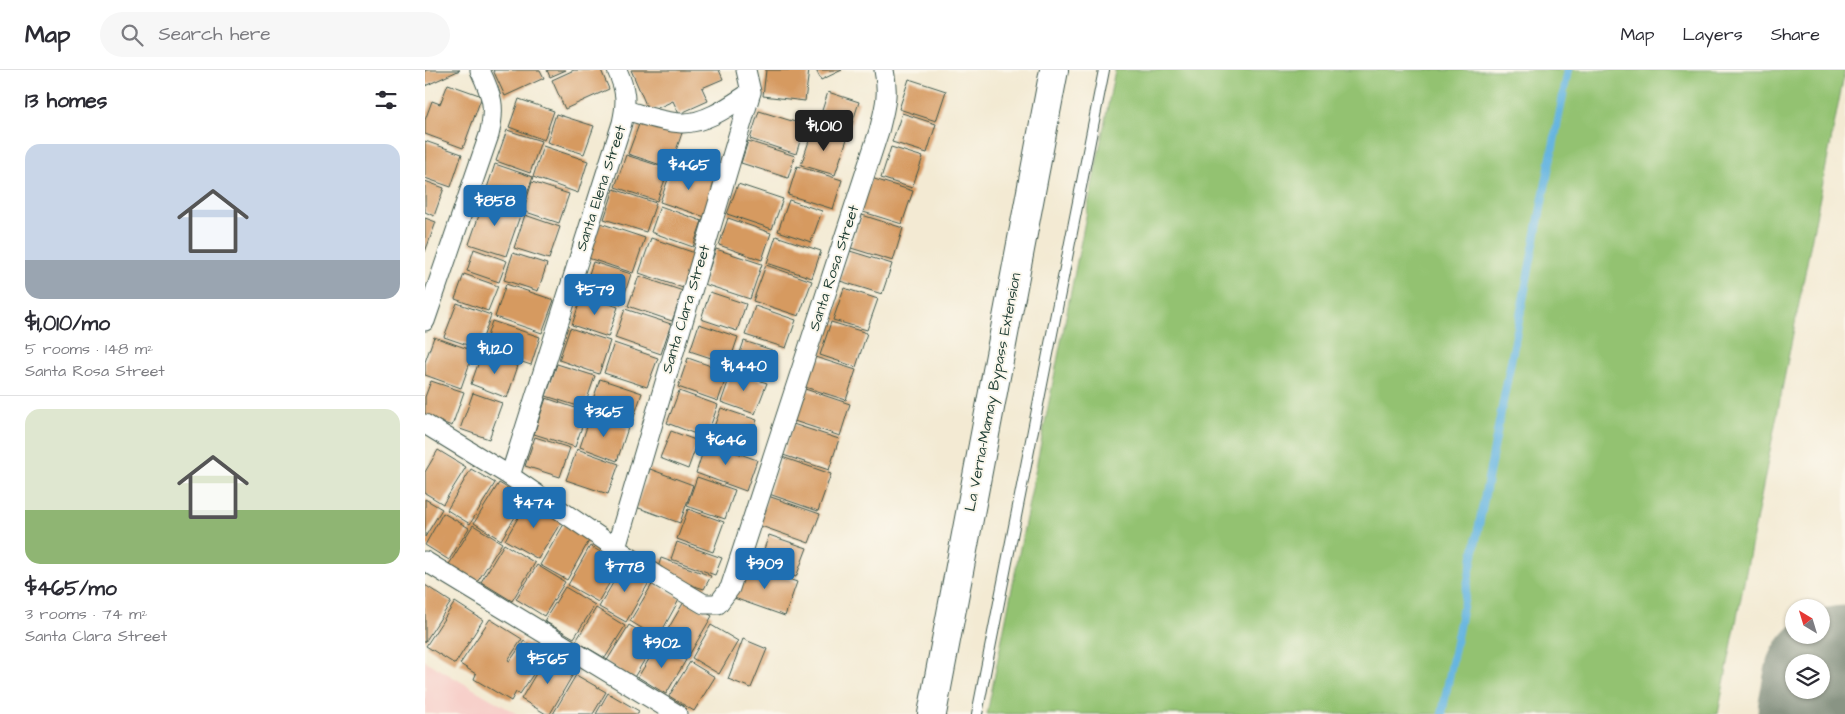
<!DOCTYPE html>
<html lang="en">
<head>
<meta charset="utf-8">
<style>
	:root { --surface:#fff; --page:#f7f7f7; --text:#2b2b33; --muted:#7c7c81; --line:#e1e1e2; --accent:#1f6fb2 }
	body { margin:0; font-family:"Architects Daughter",sans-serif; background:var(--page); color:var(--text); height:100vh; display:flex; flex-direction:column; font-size:19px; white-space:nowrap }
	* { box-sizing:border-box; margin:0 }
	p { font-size:16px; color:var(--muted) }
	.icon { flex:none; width:28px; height:28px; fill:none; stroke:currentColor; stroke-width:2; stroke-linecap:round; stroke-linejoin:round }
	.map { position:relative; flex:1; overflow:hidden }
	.sheet { display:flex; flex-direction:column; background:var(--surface); width:425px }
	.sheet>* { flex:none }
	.needle { width:32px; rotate:322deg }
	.fabs { position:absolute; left:1360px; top:529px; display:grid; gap:10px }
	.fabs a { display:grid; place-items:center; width:45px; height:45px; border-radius:50%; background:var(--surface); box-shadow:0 1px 4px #0004; font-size:25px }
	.price { position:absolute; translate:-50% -42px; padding:0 11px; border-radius:5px; background:var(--accent); color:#fff; font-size:16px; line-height:32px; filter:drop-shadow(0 1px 2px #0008) }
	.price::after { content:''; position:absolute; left:50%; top:30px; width:15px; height:11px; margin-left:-8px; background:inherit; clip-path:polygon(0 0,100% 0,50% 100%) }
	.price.active { background:#222; color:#fff }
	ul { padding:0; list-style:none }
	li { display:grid; align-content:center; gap:10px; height:265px; padding:0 25px }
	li+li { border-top:1px solid var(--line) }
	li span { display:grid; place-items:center; height:155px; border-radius:15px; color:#555 }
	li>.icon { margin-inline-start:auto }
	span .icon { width:90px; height:90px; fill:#fffc; stroke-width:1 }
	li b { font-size:21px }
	h2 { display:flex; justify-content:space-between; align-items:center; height:60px; padding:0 25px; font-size:21px }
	header { display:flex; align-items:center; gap:30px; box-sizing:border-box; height:70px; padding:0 25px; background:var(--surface); border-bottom:1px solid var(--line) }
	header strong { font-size:24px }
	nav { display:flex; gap:28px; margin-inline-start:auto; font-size:18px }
	.search { width:350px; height:45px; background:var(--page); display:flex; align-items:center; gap:12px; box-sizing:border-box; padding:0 18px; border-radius:28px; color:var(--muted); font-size:19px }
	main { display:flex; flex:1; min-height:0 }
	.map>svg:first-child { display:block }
	.built { fill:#f7d0ca }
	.green { fill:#93c271; stroke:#598052 }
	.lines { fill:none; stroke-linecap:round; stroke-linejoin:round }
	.stream { stroke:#66b5e0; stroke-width:8 }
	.runway { stroke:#899484; stroke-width:165 }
	.building { fill:#d69a61 }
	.service-casing { stroke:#3f574c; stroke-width:12 }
	.minor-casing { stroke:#3f574c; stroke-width:21 }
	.secondary-casing { stroke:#3f574c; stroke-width:30 }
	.service { stroke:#fff; stroke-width:10 }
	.minor { stroke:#fff; stroke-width:19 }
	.secondary { stroke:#fff; stroke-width:28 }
	.labels { text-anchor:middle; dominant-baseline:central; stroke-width:4; stroke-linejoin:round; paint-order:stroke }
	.street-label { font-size:15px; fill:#1f3d34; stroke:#fbf7ec }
</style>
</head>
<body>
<header>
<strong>Map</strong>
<div class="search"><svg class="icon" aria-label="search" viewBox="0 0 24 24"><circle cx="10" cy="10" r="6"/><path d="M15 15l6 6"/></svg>Search here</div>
<nav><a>Map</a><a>Layers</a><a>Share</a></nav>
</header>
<main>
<section class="sheet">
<h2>13 homes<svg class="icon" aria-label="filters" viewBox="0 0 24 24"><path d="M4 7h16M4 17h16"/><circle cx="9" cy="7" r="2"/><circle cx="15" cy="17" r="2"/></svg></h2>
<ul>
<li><span style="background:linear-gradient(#c9d6e8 75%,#9aa5b1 0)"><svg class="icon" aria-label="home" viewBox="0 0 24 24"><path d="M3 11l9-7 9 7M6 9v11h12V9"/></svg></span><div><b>$1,010/mo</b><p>5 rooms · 148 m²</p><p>Santa Rosa Street</p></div></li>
<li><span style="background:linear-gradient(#dfe7d0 65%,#8fb573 0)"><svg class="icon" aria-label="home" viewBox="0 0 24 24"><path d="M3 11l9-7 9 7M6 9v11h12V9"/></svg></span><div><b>$465/mo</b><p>3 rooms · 74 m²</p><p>Santa Clara Street</p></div></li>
</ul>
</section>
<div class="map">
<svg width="1420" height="644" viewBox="0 0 1420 644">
	<rect width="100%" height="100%" fill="#fbf7ec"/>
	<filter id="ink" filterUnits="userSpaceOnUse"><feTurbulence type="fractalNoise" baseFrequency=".02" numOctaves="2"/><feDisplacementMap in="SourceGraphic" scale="10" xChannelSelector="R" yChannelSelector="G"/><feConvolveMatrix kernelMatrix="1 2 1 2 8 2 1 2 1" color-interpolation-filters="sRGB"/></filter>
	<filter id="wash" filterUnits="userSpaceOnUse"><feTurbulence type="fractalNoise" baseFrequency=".0096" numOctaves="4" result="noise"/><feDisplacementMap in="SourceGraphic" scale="20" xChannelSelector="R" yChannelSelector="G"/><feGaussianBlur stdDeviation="1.12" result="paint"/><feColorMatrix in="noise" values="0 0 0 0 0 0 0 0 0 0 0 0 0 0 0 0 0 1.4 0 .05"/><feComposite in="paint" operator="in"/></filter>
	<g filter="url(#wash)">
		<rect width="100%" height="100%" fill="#f3ead3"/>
		<polygon class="built" points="0,591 92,644 0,644"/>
		<polygon class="green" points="690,0 1420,0 1293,644 562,644"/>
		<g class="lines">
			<polyline class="stream" points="1017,644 1143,0"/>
			<polyline class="runway" points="1415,644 1420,618"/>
		</g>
		<g id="blocks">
			<g class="building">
				<polygon points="0,0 35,0 0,16"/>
				<polygon points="68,0 115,0 119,8 80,26"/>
				<polygon points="122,0 141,0 125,7"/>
				<polygon points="149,0 176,0 184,19 140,39 127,10"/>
				<polygon points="206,0 294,0 298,9 277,18 283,31 254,44 248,31 224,42"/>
				<polygon points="341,0 384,0 380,31 338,26"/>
				<polygon points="391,0 417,0 396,10"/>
				<polygon points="484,9 521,21 511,51 474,39"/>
				<polygon points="23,14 57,26 38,78 0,64 0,50 7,31 15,34"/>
				<polygon points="403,22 434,32 423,66 392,56"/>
				<polygon points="94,29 129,41 119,70 84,57"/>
				<polygon points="334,41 380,55 371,84 325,69"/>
				<polygon points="477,43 511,54 502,83 467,72"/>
				<polygon points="131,44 169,56 159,84 122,72"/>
				<polygon points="216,49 257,63 245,98 203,84"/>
				<polygon points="388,59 422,69 410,105 376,95"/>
				<polygon points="82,60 116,71 105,103 71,91"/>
				<polygon points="0,71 37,84 26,117 0,108"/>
				<polygon points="323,71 370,86 363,108 316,93"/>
				<polygon points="118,76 163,91 153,123 108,107"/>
				<polygon points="466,77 498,87 487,118 456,108"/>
				<polygon points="201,85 244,99 232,131 190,117"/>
				<polygon points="70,94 108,107 97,137 60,124"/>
				<polygon points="248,95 292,110 280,147 235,132"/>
				<polygon points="372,96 417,110 408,139 363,125"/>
				<polygon points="446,108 488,121 477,154 435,141"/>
				<polygon points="0,111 19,118 9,146 0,142"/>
				<polygon points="107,112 144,124 134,153 98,141"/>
				<polygon points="313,114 358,129 347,159 302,144"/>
				<polygon points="189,119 231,133 221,162 179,149"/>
				<polygon points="60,128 97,140 81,186 44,174"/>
				<polygon points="364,130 397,141 386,172 353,161"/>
				<polygon points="235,136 277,151 268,177 226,162"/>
				<polygon points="100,145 135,157 124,189 89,178"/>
				<polygon points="437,145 478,158 468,191 426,178"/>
				<polygon points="0,148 11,152 0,182"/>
				<polygon points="303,148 346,163 337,190 294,175"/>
				<polygon points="175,153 220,168 208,203 163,188"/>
				<polygon points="351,166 396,181 387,208 342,193"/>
				<polygon points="226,168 270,183 258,218 214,203"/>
				<polygon points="49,179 82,191 74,212 42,201"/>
				<polygon points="291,179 337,194 325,229 279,214"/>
				<polygon points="425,181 467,194 457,224 415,211"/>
				<polygon points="88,183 122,194 113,221 79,210"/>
				<polygon points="168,192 206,204 196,235 158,222"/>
				<polygon points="341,195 387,211 374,246 328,231"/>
				<polygon points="39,204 73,216 63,241 30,229"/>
				<polygon points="214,206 258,221 247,251 203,236"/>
				<polygon points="81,214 129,230 117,263 70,247"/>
				<polygon points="419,218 453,229 442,260 408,250"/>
				<polygon points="285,222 321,234 312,261 276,249"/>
				<polygon points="157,225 193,237 183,267 147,255"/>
				<polygon points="32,233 66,245 54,279 19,267"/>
				<polygon points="330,236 371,250 361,278 320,265"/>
				<polygon points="200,239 246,254 236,284 190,268"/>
				<polygon points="67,251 115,267 106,295 58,279"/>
				<polygon points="406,252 442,263 431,297 395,285"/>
				<polygon points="274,254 313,267 304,294 265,281"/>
				<polygon points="145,258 185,271 174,304 134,290"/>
				<polygon points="9,267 49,281 36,318 0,305 0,292"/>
				<polygon points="319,271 350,281 341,308 310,297"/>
				<polygon points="189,273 233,288 222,317 179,303"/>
				<polygon points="57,283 93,296 82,328 46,314"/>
				<polygon points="390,287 431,300 421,330 380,317"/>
				<polygon points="263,288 303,302 293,331 253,317"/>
				<polygon points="132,294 170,306 159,338 121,326"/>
				<polygon points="307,301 342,313 330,344 296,332"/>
				<polygon points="175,309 217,323 206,356 164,341"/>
				<polygon points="6,311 39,322 27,356 0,346 0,327"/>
				<polygon points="377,318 425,334 415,366 366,350"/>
				<polygon points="254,321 293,335 281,368 242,353"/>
				<polygon points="48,323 77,333 64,369 35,359"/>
				<polygon points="121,328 162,342 150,377 109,364"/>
				<polygon points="296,338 332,350 321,380 285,367"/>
				<polygon points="166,345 203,358 192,391 155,377"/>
				<polygon points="368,354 414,369 404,400 358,385"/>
				<polygon points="246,361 273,371 263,399 235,388"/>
				<polygon points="110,367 145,378 135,407 100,396"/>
				<polygon points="281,372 332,390 321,421 271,403"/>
				<polygon points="152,379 194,394 183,424 141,410"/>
				<polygon points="13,380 41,397 18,434 0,423 0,402"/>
				<polygon points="357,387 406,404 393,441 344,424"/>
				<polygon points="46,399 70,413 45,454 22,440"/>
				<polygon points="225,399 268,415 255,453 211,437"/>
				<polygon points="272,407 310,420 300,449 262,436"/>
				<polygon points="74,413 101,429 76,470 49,453"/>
				<polygon points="343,426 395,444 384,473 333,455"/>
				<polygon points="0,429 17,439 0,467"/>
				<polygon points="104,429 138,449 113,489 80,470"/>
				<polygon points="263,439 299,452 288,482 252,469"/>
				<polygon points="18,443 44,458 24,490 0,475"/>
				<polygon points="139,454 165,469 142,510 115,495"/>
				<polygon points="48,455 77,473 51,514 23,496"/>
				<polygon points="344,465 382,478 371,507 334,493"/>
				<polygon points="252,472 297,488 290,505 246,489"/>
				<polygon points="79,474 110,493 87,531 56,512"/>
				<polygon points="165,476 196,494 173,532 143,515"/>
				<polygon points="236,488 286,506 279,519 231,504"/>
				<polygon points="199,494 226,509 201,552 174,537"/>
				<polygon points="321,494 372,512 360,546 309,528"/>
				<polygon points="112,495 140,512 119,546 91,529"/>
				<polygon points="228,513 255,528 233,568 205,551"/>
				<polygon points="0,515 26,532 0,572"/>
				<polygon points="140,517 170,535 149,568 119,551"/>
				<polygon points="260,530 287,546 263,587 236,571"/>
				<polygon points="30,532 58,550 30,594 1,576"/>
				<polygon points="171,538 200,556 180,588 151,571"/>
				<polygon points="65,549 97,569 83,590 85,591 99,571 121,585 95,624 91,622 86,631 49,609 51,604 35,594"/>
				<polygon points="204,555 231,571 208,609 181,592"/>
				<polygon points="286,555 313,571 294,604 267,588"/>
				<polygon points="318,569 342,579 326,618 303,609"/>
				<polygon points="234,573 261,590 241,624 213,607"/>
				<polygon points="122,585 150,601 125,644 121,644 96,629"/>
				<polygon points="265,592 290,607 269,641 244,626"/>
				<polygon points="151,605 181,622 168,644 128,644"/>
				<polygon points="183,623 214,641 213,644 171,644"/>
			</g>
		</g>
	</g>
	<g filter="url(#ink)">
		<use href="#blocks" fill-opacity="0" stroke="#3f574c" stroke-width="1"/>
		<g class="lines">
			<defs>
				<polyline id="service" points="552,644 679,0"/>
				<g id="minor">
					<path d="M200,40C218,45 237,52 256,53C281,54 306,35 326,22"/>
					<path d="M0,251L64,65C71,36 67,26 55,0"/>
					<path d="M0,354L85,406L232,506L279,534H293L305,518L454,61C460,37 464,24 459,0"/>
					<path d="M85,406L197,53C202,31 201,20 192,0"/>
					<polyline points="191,478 326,22 321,0"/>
					<polyline points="0,491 252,644"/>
				</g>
				<polyline id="secondary" points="507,644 629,0"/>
			</defs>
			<use href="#service" class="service-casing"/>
			<use href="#minor" class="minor-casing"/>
			<use href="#secondary" class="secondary-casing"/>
			<use href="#service" class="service"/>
			<use href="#minor" class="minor"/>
			<use href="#secondary" class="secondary"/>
		</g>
	</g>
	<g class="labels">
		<g class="street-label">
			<text transform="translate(176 118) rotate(-72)">Santa Elena Street</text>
			<text transform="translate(409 198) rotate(-72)">Santa Rosa Street</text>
			<text transform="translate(261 239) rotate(-73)">Santa Clara Street</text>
			<text transform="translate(568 322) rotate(-79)">La Verna-Mamay Bypass Extension</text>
		</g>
	</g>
</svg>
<div class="fabs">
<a><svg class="needle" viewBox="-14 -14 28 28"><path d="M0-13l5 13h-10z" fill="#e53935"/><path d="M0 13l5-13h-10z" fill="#7c7c81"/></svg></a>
<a><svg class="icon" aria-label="layers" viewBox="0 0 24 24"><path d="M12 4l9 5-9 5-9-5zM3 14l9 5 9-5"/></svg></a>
</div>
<b class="price active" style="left:399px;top:82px">$1,010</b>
<b class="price" style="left:264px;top:121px">$465</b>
<b class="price" style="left:70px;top:157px">$858</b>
<b class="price" style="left:170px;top:246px">$579</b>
<b class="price" style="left:70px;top:305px">$1,120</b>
<b class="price" style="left:319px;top:322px">$1,440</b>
<b class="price" style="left:179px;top:368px">$365</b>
<b class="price" style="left:301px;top:396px">$646</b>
<b class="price" style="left:109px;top:459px">$474</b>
<b class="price" style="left:340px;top:520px">$909</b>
<b class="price" style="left:200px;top:523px">$778</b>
<b class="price" style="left:237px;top:599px">$902</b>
<b class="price" style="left:123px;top:615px">$565</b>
</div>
</main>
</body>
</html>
